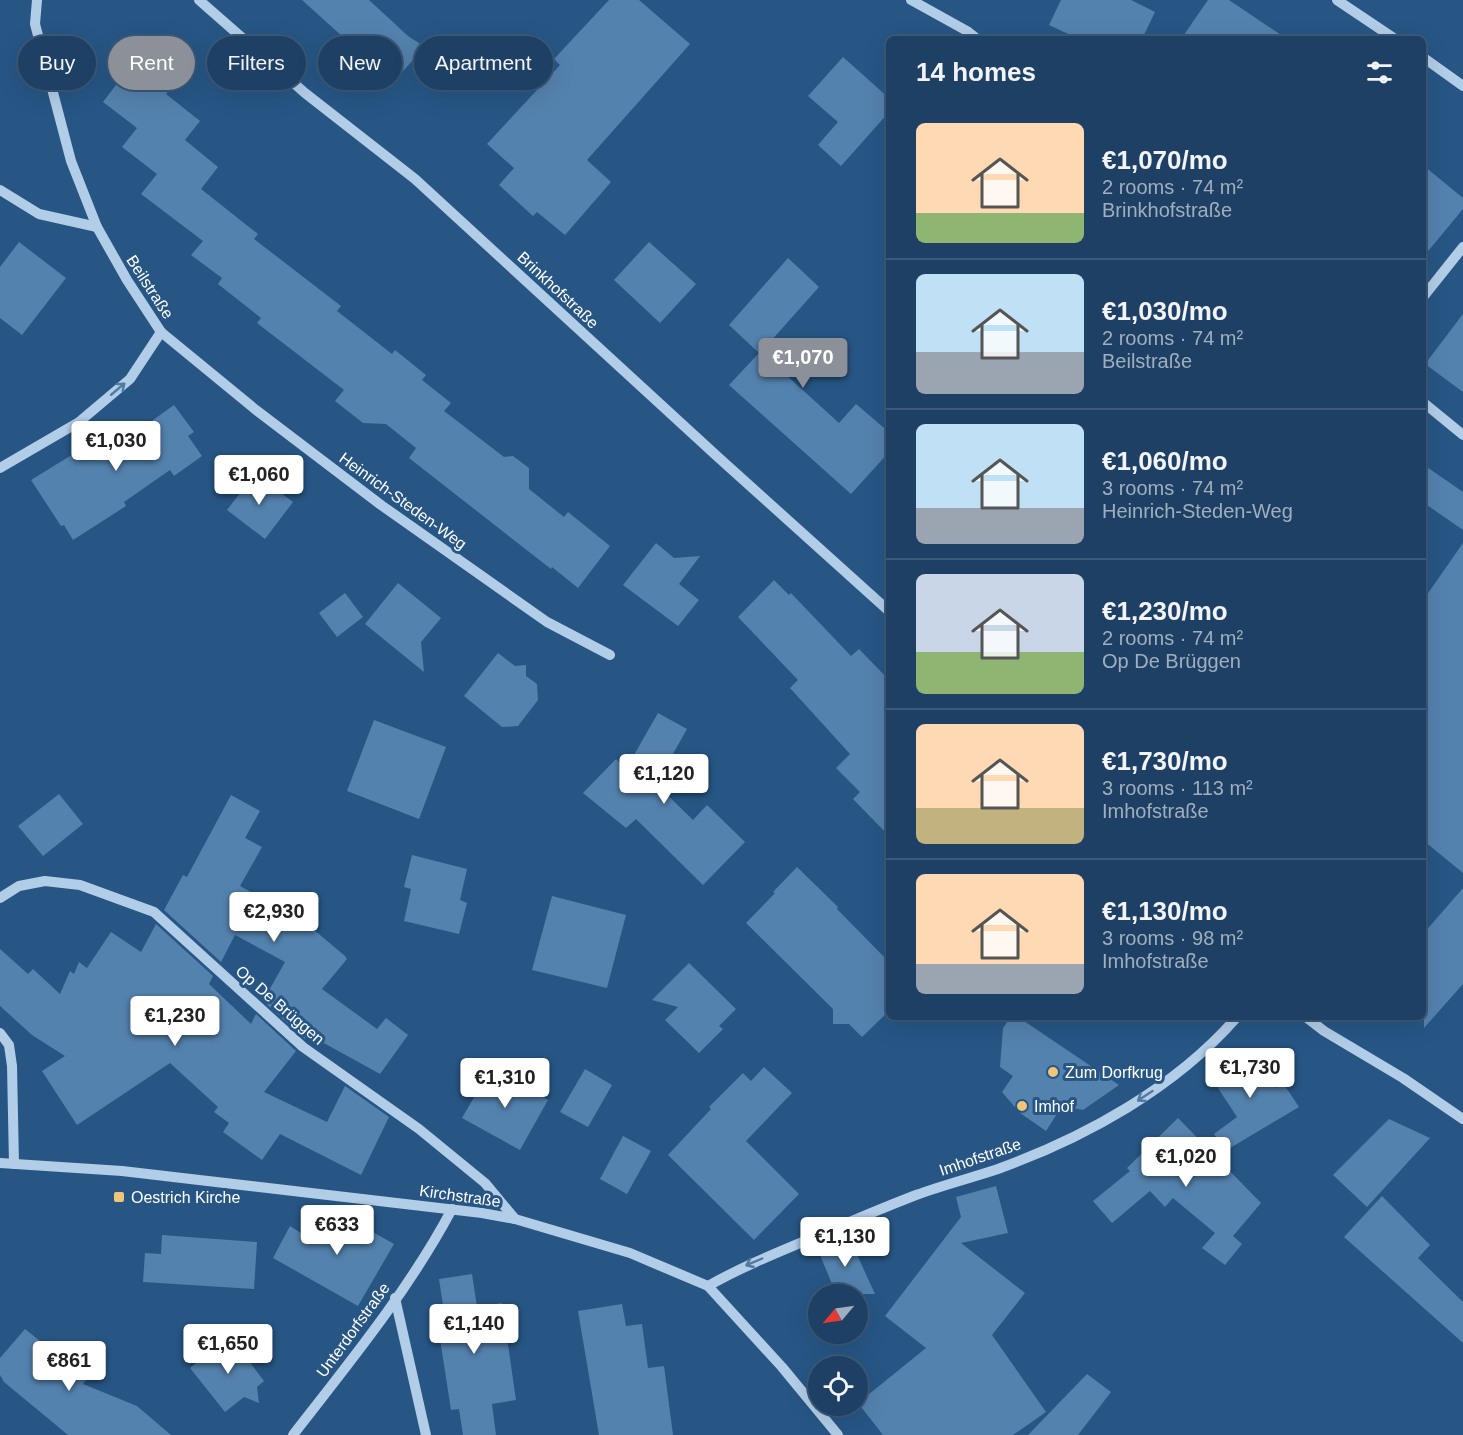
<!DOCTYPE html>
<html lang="en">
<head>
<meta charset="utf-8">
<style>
	:root { --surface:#1d4064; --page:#25476a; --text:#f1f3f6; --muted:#a0afbf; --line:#3b5978; --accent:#8c9099 }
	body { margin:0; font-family:Arial,sans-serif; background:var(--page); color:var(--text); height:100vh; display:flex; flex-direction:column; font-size:22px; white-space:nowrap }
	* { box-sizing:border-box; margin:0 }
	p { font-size:20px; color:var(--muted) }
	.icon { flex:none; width:33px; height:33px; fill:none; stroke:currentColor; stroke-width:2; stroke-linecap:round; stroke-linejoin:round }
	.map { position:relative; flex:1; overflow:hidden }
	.details { position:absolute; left:886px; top:36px; width:540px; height:984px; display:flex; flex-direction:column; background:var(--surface); border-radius:9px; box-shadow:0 6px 24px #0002,0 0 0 2px var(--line) }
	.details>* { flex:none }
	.guide { position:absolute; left:18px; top:36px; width:570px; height:54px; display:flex; gap:12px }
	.needle { width:39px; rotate:241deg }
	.fabs { position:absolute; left:808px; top:1284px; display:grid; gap:12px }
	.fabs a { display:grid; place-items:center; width:60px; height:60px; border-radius:50%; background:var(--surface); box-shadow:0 6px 24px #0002,0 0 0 2px var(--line); font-size:30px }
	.price { position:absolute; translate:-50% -51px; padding:0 14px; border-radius:6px; background:#fff; color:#222; font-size:20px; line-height:39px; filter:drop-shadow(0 2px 3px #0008) }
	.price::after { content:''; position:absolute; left:50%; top:36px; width:18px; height:14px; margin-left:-9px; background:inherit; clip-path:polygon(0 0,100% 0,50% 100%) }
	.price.active { background:var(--accent); color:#fff }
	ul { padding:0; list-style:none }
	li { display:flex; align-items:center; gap:18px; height:150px; padding:0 30px }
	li+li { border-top:2px solid var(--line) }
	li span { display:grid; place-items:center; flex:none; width:168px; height:120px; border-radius:9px; color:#555 }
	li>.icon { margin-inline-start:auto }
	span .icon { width:72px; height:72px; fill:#fffc; stroke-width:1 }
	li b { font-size:26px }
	h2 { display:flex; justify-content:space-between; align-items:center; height:72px; padding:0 30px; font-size:26px }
	.chip { padding:0 21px; border-radius:27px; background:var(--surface); box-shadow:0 6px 24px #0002,0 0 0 2px var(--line); font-size:21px; line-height:54px }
	.chip.active { background:var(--accent); color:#fff }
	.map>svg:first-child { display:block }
	.building { fill:#5482ae }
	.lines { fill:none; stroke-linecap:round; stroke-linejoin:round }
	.minor { stroke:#b2cde7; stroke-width:10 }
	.oneway { stroke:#517aa2 }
	.poi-dot { fill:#f0c578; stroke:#275685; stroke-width:2 }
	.labels { text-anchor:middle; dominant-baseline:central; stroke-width:6; stroke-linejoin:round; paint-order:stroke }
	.street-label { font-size:16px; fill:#fff; stroke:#275685 }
	.poi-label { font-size:16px; fill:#fff; stroke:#275685; text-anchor:start }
</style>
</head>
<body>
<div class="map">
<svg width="1463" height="1435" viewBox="0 0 1463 1435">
	<rect width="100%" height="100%" fill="#275685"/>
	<g class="building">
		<polygon points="302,0 369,0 408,36 425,47 393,82"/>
		<polygon points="609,0 639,0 690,44 587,160 611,182 565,235 537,212 533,216 499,185 514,168 487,144 560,65 554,59"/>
		<polygon points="1061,0 1131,0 1155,12 1142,39 1079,39 1049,25"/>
		<polygon points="1208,0 1229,0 1287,39 1181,39"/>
		<polygon points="145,47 181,76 166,94 200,121 185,140 218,167 201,189 258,234 254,239 341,306 337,311 392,354 395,350 426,375 422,380 451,403 444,411 504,457 513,456 529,468 529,489 564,517 568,512 610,546 578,588 552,567 551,569 409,458 416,448 386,424 363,423 335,401 344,390 257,323 261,318 218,284 222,278 191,255 203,241 141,194 157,174 122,147 137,128 103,102"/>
		<polygon points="843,57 890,99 890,111 841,166 818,145 838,122 808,96"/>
		<polygon points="1424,166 1463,198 1463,209 1424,256"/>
		<polygon points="19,242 66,278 22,335 0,318 0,267"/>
		<polygon points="649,242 696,284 660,323 614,280"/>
		<polygon points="788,258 819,287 761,352 839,423 856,404 890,433 890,451 851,494 729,385 759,353 729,325"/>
		<polygon points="1463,314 1463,392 1425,364"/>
		<polygon points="174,405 194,432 188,436 202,456 174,476 170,470 124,502 126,506 73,540 64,525 61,526 31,480 88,445 94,456 144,421 146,425"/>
		<polygon points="1424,465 1463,492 1463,530 1424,503"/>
		<polygon points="261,478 293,502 265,539 227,510 240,493 238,480"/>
		<polygon points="656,543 674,558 700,556 679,584 699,600 678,626 623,585"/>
		<polygon points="1463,543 1463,873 1424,841 1424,599"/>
		<polygon points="774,580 789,595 791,593 851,656 859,649 890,681 890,837 853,799 860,792 836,768 850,754 790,688 798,680 738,617"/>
		<polygon points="398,583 441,618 421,642 424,672 365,624"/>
		<polygon points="345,593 363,617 337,637 319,613"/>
		<polygon points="498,653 515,666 526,665 526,676 537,684 538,700 518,726 502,727 464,696"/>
		<polygon points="658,713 687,729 656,784 693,820 707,805 745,842 703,885 636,819 626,828 583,793 616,759 626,769"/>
		<polygon points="374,720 446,747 419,819 347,791"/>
		<polygon points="59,794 83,824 43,856 18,826"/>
		<polygon points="231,795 260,811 245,838 262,847 240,886 301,919 345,956 347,959 322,989 377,1029 386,1018 408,1035 380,1074 322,1042 319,1047 306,1037 305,1039 263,1001 285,962 235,935 221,962 164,910 183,875 187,877"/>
		<polygon points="412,855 467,869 460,900 467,903 459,934 404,921 411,889 404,887"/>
		<polygon points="797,867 838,907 837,909 890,963 890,1010 862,1037 849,1024 833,1024 833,1009 746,923 775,893 773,892"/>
		<polygon points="1463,888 1463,984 1424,1028 1424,933"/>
		<polygon points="552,896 626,915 607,988 532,970"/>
		<polygon points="156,924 213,976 209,984 251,1024 256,1014 296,1051 264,1092 327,1122 345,1086 389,1117 361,1175 280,1134 262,1160 223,1132 229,1123 214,1112 218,1107 170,1063 77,1125 42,1071 65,1056 32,1035 0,1006 0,949 28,974 33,969 60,994 70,971 74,974 79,962 87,968 111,932 141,952"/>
		<polygon points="689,963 736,1009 719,1026 723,1029 699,1053 665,1020 678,1007 652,1000"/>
		<polygon points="1011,1017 1018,1017 1119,1085 1083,1110 1062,1106 1046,1131 1020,1113 1002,1092 1013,1076 1000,1067 1003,1028"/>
		<polygon points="1249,1049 1276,1088 1283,1083 1299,1107 1225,1151 1214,1134 1237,1117 1210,1076"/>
		<polygon points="764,1067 792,1093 746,1141 799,1194 754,1240 668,1155 711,1109 709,1107 743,1073 751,1081"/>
		<polygon points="491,1068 548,1100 520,1150 462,1118"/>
		<polygon points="585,1069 612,1085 588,1127 560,1112"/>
		<polygon points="1178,1118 1261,1203 1233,1236 1242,1244 1225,1265 1202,1248 1215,1233 1173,1198 1165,1207 1150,1191 1112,1223 1093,1201 1130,1171 1127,1168"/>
		<polygon points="1389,1119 1430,1138 1367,1207 1333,1175"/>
		<polygon points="623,1136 651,1151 627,1194 600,1179"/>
		<polygon points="996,1186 1008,1233 961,1243 1025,1293 992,1335 1046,1412 1013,1435 883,1435 858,1403 926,1348 885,1316 961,1217 956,1197"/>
		<polygon points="1382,1196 1430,1245 1418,1258 1463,1302 1463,1343 1344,1237"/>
		<polygon points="330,1208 394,1244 358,1306 273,1258 290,1226 312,1240"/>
		<polygon points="162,1235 257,1242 254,1289 143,1282 145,1253 161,1254"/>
		<polygon points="848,1235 875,1294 837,1294 832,1284 818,1250"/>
		<polygon points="472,1274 477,1307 502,1303 516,1400 492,1404 496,1435 463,1435 459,1409 451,1410 436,1313 444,1312 439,1279"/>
		<polygon points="622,1304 626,1326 642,1324 648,1368 664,1366 673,1435 599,1435 578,1311"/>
		<polygon points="25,1329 50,1349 54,1343 91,1373 83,1384 137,1406 171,1435 68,1435 4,1382 0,1375 0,1358"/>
		<polygon points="230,1336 264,1381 257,1387 259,1403 244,1397 225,1412 190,1368"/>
		<polygon points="1087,1374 1111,1392 1078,1435 1028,1435"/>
	</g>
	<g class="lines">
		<g class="minor">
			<polyline points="37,0 35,24 71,161 97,227 127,280 161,332 256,410 381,505 547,622 610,655"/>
			<polyline points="199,0 305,93 415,179 719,458 890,612"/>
			<polyline points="911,0 967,31 977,39"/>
			<polyline points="1337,0 1395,39"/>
			<polyline points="1424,58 1463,86"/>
			<polyline points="0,190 39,214 97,227"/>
			<polyline points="1424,296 1463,247"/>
			<polyline points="1424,403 1463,435"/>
			<polyline points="0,468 79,422 130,379 161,332"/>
			<polyline points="0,898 19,886 45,881 80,885 154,912 303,1047 419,1129 485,1183 515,1219"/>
			<polyline points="1306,1017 1324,1031 1403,1078 1463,1119"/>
			<polyline points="0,1033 9,1045 12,1066 14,1164"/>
			<polyline points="0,1163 122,1171 482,1213 515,1219 630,1253 708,1286 782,1367 838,1435"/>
			<path d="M708,1286C745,1265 784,1250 824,1233C854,1220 885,1207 916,1195C943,1185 971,1178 998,1169C1086,1137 1175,1088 1237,1017"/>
			<polyline points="395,1298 426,1435"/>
			<path d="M293,1435C349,1363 409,1290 452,1209"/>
		</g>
	</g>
	<defs><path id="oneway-shaft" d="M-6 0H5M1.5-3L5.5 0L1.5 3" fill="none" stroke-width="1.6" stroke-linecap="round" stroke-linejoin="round" transform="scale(1.5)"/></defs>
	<g class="oneway">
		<use href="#oneway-shaft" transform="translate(118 389) rotate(-40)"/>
		<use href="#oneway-shaft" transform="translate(1145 1096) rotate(147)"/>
		<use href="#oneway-shaft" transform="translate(754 1262) rotate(157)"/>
	</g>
	<g class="poi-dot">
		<circle cx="1053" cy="1072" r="6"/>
		<circle cx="1022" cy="1106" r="6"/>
		<rect x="113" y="1191" width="12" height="12" rx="3"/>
	</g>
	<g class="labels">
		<g class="street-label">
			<text transform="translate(150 287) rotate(57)">Beilstraße</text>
			<text transform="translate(558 290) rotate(43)">Brinkhofstraße</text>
			<text transform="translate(403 501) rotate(36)">Heinrich-Steden-Weg</text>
			<text transform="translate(280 1005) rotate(41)">Op De Brüggen</text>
			<text transform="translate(980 1157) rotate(-19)">Imhofstraße</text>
			<text transform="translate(460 1196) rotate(8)">Kirchstraße</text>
			<text transform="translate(353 1330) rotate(-54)">Unterdorfstraße</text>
		</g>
		<g class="poi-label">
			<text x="1065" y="1072">Zum Dorfkrug</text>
			<text x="1034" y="1106">Imhof</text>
			<text x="131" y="1197">Oestrich Kirche</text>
		</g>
	</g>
</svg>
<div class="fabs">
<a><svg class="needle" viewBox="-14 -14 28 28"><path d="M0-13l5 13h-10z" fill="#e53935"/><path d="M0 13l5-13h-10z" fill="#a0afbf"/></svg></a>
<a><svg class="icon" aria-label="locate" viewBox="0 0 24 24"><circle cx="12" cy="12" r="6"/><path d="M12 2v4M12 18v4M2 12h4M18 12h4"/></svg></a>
</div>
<b class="price active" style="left:803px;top:389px">€1,070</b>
<b class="price" style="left:116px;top:472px">€1,030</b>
<b class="price" style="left:259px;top:506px">€1,060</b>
<b class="price" style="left:664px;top:805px">€1,120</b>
<b class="price" style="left:274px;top:943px">€2,930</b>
<b class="price" style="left:175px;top:1047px">€1,230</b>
<b class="price" style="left:1250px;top:1099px">€1,730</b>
<b class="price" style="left:505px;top:1109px">€1,310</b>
<b class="price" style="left:1186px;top:1188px">€1,020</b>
<b class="price" style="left:337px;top:1256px">€633</b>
<b class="price" style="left:845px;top:1268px">€1,130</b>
<b class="price" style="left:474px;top:1355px">€1,140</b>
<b class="price" style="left:228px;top:1375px">€1,650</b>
<b class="price" style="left:69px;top:1392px">€861</b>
<div class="guide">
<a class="chip">Buy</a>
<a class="chip active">Rent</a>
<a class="chip">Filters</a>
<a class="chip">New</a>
<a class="chip">Apartment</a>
</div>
<section class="details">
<h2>14 homes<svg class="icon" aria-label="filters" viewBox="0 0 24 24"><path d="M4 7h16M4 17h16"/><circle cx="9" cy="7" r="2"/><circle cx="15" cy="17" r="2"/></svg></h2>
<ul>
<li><span style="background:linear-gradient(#ffd9b3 75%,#8fb573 0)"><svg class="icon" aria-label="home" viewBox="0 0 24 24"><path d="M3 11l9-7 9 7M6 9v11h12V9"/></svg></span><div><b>€1,070/mo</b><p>2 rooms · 74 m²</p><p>Brinkhofstraße</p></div></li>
<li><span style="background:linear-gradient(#bfe0f5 65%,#9aa5b1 0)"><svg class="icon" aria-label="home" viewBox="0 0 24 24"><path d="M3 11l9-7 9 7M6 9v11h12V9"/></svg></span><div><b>€1,030/mo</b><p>2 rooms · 74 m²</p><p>Beilstraße</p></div></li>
<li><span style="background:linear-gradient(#bfe0f5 70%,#9aa5b1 0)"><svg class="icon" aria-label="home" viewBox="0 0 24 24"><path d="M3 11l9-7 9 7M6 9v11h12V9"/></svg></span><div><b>€1,060/mo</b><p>3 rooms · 74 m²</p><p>Heinrich-Steden-Weg</p></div></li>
<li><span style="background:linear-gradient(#c9d6e8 65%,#8fb573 0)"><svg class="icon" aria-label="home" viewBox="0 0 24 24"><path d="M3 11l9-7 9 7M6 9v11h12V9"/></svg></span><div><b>€1,230/mo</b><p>2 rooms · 74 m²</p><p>Op De Brüggen</p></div></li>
<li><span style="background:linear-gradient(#ffd9b3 70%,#c2b280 0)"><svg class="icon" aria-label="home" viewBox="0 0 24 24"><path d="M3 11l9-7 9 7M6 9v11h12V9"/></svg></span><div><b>€1,730/mo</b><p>3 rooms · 113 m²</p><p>Imhofstraße</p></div></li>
<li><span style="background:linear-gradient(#ffd9b3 75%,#9aa5b1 0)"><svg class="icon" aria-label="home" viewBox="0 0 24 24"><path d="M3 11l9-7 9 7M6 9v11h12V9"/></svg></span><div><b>€1,130/mo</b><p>3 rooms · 98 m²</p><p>Imhofstraße</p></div></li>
</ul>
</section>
</div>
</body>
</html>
